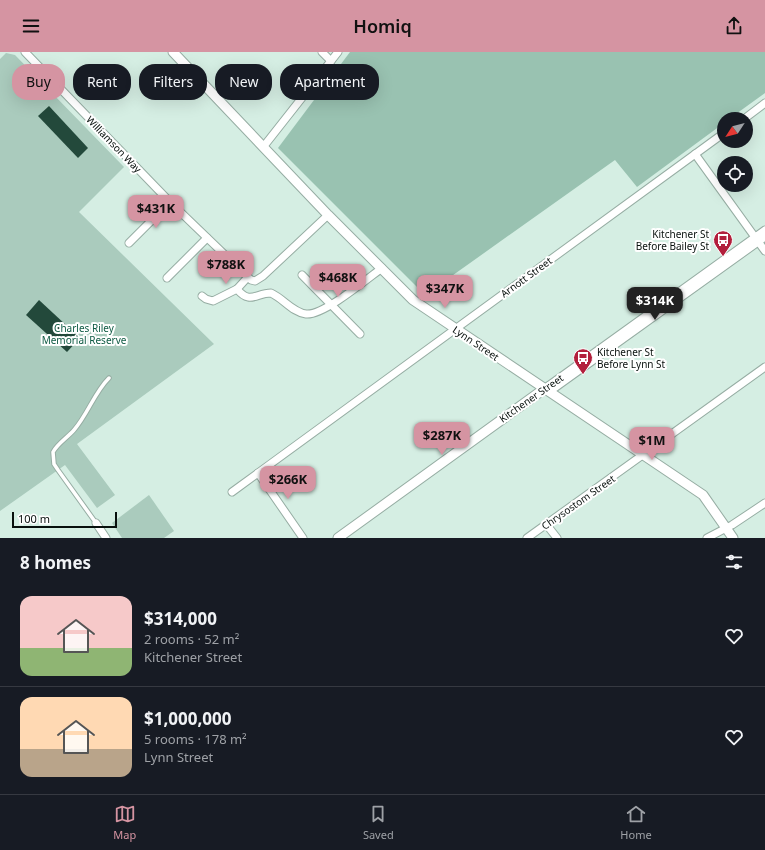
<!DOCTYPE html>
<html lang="en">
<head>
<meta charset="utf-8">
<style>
	:root { --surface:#171b24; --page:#20242c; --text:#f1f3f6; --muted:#9ea1a6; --line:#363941; --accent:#d594a2 }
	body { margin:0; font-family:"Noto Sans",sans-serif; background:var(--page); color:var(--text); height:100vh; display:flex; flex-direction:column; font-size:15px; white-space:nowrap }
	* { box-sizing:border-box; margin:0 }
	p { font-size:13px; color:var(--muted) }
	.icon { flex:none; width:22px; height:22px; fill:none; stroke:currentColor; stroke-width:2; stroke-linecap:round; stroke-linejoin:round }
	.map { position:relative; height:486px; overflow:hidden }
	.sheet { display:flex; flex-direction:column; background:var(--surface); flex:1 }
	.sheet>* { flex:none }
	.top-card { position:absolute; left:12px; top:12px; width:400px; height:36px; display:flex; gap:8px }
	.needle { width:26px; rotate:234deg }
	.tools { position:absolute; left:717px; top:60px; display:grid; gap:8px }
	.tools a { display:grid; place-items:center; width:36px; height:36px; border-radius:50%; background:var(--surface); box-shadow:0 4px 16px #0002; font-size:20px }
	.scale { position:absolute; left:12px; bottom:10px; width:105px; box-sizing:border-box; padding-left:4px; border:2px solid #08100d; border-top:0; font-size:11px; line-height:14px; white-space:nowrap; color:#08100d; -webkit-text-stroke:3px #fff; paint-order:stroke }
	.price { position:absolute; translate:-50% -34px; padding:0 9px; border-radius:8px; background:var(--accent); color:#111; font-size:13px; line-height:26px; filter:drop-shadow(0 1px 2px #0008) }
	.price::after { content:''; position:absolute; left:50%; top:24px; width:12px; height:9px; margin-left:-6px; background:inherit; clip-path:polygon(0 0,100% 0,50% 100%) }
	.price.active { background:#222; color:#fff }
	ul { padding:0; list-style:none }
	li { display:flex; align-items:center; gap:12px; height:100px; padding:0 20px }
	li+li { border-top:1px solid var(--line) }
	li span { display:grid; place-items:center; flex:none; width:112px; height:80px; border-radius:12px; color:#555 }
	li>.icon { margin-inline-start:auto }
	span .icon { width:48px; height:48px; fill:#fffc; stroke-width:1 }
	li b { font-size:17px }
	h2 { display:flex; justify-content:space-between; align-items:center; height:48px; padding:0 20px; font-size:17px }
	.pill { padding:0 14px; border-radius:16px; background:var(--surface); box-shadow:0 4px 16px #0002; font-size:14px; line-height:36px }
	.pill.active { background:var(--accent); color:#111 }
	header { display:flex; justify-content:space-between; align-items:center; height:52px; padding:0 20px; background:var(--accent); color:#111; font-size:18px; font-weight:600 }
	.tabs { display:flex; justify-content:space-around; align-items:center; height:56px; border-top:1px solid var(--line); background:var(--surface); font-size:11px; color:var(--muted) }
	.tabs a { display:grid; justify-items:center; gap:2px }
	.tabs .active { color:var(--accent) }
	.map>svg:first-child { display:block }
	.green { fill:#aacbbd }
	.forest { fill:#99c2b1 }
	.building { fill:#23493b }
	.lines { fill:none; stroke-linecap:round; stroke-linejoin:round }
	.service-casing { stroke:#96ada3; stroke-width:5.5 }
	.minor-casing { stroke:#96ada3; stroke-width:9 }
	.tertiary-casing { stroke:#96ada3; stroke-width:11 }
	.service { stroke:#fff; stroke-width:3.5 }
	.minor { stroke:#fff; stroke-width:7 }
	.tertiary { stroke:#fff; stroke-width:9 }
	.labels { text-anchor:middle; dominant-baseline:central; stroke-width:4; stroke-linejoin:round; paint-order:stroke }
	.street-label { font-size:10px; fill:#08100d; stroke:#fff }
	.poi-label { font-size:10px; fill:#08100d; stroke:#fff; text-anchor:end }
	.park-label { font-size:10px; fill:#0e5a43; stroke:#fff }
</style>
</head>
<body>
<header><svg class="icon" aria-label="menu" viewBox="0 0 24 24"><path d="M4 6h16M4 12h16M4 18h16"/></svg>Homiq<svg class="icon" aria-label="share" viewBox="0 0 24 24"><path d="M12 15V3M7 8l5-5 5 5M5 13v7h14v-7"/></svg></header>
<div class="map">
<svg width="765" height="486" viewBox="0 0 765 486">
	<rect width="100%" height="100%" fill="#d5eee3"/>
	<g class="green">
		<polygon points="6,1 15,3 124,115 79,160 214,292 77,392 115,443 97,456 65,413 0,459 0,7"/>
		<polygon points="149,443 174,479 164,486 122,486 112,471"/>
	</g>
	<polygon class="forest" points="350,0 765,0 765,41 729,67 724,67 724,71 637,135 615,108 425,243 278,96"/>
	<g class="building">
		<polygon points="49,54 88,96 78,106 38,64"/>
		<polygon points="39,248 80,286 67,300 26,263"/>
	</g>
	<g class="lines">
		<defs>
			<path id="service" d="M96,471L58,418L54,412L53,400C58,391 67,386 74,378C88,362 94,341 109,326"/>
			<g id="minor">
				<polyline points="25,0 170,150 251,228 255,229 263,224 328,163"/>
				<polyline points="322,0 331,9"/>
				<polyline points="744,67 765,51"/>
				<polyline points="264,94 338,0"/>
				<polyline points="695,102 765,199"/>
				<polyline points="129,191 170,150"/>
				<polyline points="302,223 360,282"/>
				<polyline points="167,226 207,186"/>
				<path d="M237,237C250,253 256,241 271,241C284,247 292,260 306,262C323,264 367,227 382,216"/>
				<polyline points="202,244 206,247 213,249 237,237 247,226"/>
				<polyline points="544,337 765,178"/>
				<polyline points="549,340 765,185"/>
				<polyline points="258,421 303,486"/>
				<polyline points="232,440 724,81"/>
				<polyline points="96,471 106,486"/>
				<polyline points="546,472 557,486"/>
				<polyline points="527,486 765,315"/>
				<polyline points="707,486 732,473 765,451"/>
			</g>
			<g id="tertiary">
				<polyline points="173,0 328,163 413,248 703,443 733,486"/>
				<polyline points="338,486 544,337"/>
			</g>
		</defs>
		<use href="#service" class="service-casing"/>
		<use href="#minor" class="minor-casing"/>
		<use href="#tertiary" class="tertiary-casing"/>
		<use href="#service" class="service"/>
		<use href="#minor" class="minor"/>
		<use href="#tertiary" class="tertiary"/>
	</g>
	<defs>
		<symbol id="bus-pin" viewBox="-11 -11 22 30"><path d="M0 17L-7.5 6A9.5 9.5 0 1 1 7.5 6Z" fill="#b21f3c" stroke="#fff"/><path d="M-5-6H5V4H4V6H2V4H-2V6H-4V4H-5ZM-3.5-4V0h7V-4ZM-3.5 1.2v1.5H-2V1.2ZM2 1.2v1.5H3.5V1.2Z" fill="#fff"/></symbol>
	</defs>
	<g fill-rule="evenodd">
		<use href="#bus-pin" x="712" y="177" width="22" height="30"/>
		<use href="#bus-pin" x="572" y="295" width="22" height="30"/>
	</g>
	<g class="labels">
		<g class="street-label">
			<text transform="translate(114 92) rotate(46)">Williamson Way</text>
			<text transform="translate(526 225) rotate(-36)">Arnott Street</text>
			<text transform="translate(476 291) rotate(34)">Lynn Street</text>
			<text transform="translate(531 346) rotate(-35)">Kitchener Street</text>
			<text transform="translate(578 450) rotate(-35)">Chrysostom Street</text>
		</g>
		<g class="poi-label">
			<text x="709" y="182">Kitchener St<tspan x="709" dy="12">Before Bailey St</tspan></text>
			<text x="597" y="300" text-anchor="start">Kitchener St<tspan x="597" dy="12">Before Lynn St</tspan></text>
		</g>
		<g class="park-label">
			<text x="84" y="276">Charles Riley<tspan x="84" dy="12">Memorial Reserve</tspan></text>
		</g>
	</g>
</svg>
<div class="tools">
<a><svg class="needle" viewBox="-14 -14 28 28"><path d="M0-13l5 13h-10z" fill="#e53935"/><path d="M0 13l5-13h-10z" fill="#9ea1a6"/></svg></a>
<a><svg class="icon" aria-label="locate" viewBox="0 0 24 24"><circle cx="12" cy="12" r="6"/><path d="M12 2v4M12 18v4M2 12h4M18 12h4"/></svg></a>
</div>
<div class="scale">100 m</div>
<b class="price" style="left:156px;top:177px">$431K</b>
<b class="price" style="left:226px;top:233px">$788K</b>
<b class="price" style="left:338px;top:246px">$468K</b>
<b class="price" style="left:445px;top:257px">$347K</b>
<b class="price active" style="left:655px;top:269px">$314K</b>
<b class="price" style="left:442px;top:404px">$287K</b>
<b class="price" style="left:652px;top:409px">$1M</b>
<b class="price" style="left:288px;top:448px">$266K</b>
<div class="top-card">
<a class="pill active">Buy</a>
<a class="pill">Rent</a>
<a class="pill">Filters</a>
<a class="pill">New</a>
<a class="pill">Apartment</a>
</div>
</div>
<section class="sheet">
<h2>8 homes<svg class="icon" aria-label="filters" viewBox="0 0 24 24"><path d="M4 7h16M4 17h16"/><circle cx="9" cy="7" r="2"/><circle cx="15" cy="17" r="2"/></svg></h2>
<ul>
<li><span style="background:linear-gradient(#f6c9c9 65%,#8fb573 0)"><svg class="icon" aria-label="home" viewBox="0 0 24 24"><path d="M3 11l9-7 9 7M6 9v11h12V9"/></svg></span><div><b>$314,000</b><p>2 rooms · 52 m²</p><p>Kitchener Street</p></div><svg class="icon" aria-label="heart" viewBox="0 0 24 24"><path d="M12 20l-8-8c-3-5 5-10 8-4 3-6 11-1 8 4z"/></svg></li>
<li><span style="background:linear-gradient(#ffd9b3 65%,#b9a48a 0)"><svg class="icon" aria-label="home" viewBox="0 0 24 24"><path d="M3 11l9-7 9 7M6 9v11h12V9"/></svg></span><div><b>$1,000,000</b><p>5 rooms · 178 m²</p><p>Lynn Street</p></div><svg class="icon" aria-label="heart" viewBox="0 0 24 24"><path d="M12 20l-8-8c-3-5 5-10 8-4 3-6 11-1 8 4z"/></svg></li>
</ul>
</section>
<nav class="tabs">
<a class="active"><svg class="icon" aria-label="map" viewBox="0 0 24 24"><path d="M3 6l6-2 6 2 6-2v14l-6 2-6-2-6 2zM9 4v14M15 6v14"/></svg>Map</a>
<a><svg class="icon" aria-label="saved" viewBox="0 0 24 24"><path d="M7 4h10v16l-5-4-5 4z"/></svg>Saved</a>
<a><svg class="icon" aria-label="home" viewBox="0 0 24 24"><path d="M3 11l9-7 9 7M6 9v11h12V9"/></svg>Home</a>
</nav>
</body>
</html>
